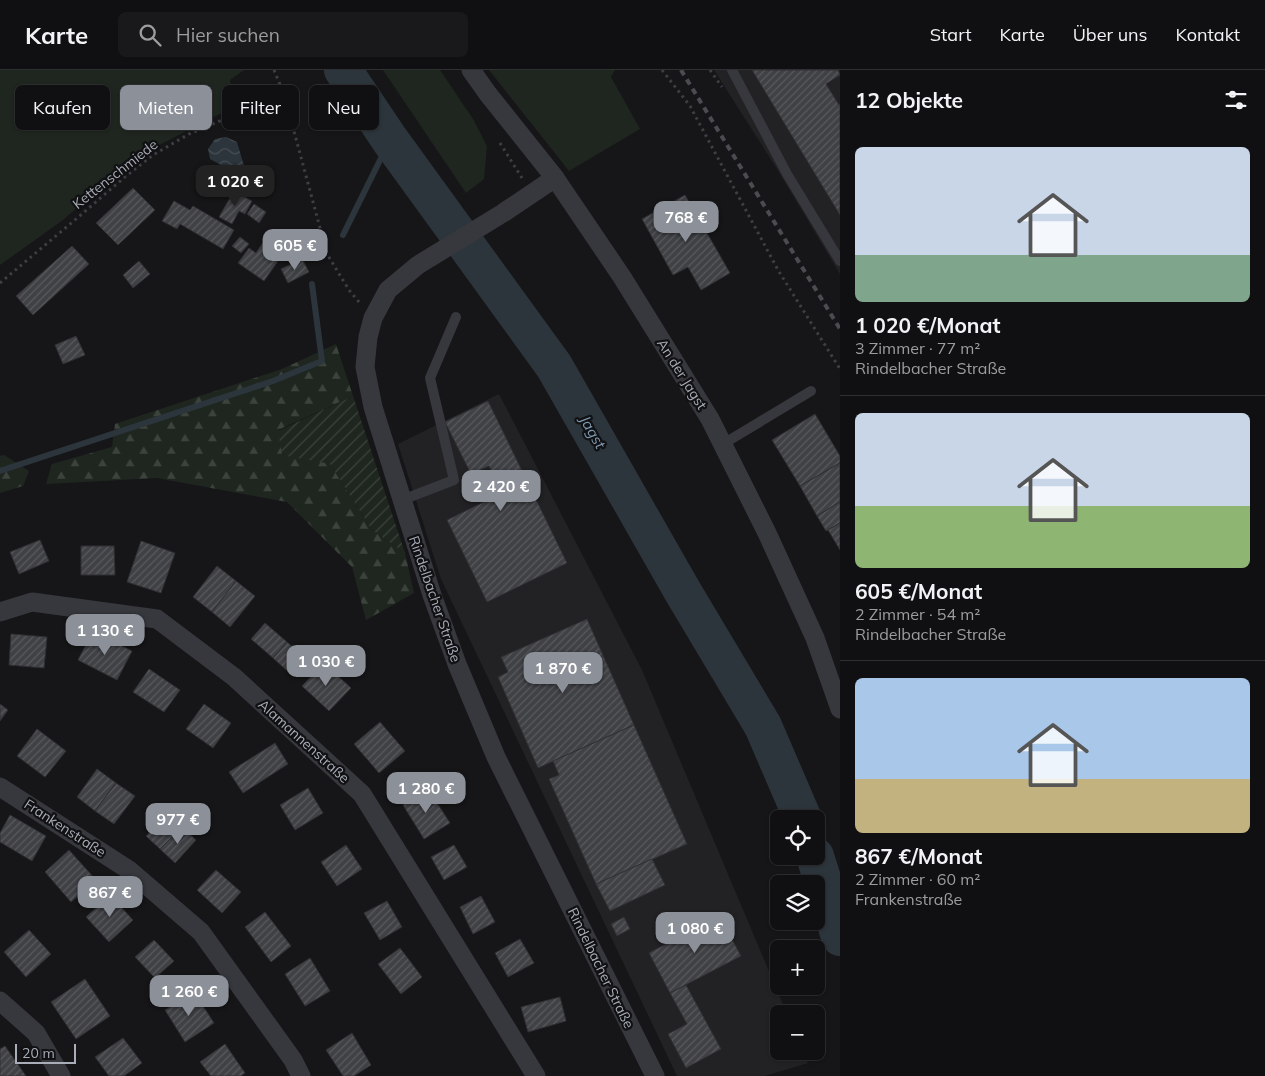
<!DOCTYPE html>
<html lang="de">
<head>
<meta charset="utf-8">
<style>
	:root { --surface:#101012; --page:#19191b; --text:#f1f3f6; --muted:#9c9d9f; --line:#303032; --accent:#8c9099 }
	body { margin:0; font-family:Mulish,sans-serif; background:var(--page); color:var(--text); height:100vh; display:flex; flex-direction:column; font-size:19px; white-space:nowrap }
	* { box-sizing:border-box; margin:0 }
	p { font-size:16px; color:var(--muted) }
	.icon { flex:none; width:28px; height:28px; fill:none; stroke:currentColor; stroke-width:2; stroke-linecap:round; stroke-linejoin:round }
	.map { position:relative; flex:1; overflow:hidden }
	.panel { display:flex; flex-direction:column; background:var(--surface); width:425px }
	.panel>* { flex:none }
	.banner { position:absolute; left:15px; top:15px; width:475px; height:45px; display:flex; gap:10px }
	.fabs { position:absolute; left:770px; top:740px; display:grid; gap:10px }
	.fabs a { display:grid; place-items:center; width:55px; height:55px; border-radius:8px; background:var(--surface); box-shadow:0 1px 4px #0004,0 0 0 1px var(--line); font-size:25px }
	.scale { position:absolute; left:15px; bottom:12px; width:61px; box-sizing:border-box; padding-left:5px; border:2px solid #a8adb8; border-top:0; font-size:14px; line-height:18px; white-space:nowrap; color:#a8adb8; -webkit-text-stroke:4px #111113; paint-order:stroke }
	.price { position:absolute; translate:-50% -42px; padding:0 11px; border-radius:10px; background:var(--accent); color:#fff; font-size:16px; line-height:32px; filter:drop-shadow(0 1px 2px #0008) }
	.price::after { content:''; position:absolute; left:50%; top:30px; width:15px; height:11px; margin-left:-8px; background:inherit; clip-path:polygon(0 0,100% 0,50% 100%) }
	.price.selected { background:#222; color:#fff }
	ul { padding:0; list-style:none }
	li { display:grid; align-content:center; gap:10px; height:265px; padding:0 15px }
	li+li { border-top:1px solid var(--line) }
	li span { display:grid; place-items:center; height:155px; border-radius:8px; color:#555 }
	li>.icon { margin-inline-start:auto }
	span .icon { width:90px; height:90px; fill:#fffc; stroke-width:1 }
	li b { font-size:21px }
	h2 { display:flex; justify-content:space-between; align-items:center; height:60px; padding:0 15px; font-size:21px }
	.pill { padding:0 18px; border-radius:8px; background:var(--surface); box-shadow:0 1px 4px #0004,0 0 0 1px var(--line); font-size:18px; line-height:45px }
	.pill.selected { background:var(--accent); color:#fff }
	header { display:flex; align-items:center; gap:30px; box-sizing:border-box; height:70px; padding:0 25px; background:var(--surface); border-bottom:1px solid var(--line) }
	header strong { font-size:24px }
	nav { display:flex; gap:28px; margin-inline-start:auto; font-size:18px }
	.search { width:350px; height:45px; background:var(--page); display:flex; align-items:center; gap:12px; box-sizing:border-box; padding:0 18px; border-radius:8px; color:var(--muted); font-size:19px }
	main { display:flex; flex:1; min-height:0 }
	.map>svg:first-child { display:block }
	.built { fill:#222225 }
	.grass { fill:#1e261f }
	.forest { fill:url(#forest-firs) }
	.garden { fill:url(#garden-furrows) }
	.water { fill:url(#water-waves) }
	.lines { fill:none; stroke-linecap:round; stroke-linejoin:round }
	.stream { stroke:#2c353c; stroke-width:6 }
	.river { stroke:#2c353c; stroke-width:38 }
	.building { fill:url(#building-hatch); stroke:#303034 }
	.path { stroke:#3d3f44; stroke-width:3; stroke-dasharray:2.5 4; stroke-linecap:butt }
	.service { stroke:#37383d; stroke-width:10 }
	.minor { stroke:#37383d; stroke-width:19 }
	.rail { stroke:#4a4c52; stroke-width:4; stroke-dasharray:6 5; stroke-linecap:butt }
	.labels { text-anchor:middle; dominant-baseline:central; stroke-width:4.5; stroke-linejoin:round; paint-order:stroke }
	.street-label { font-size:14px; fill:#a8adb8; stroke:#111113 }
	.water-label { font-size:15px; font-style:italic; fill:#7f9bb3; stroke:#111113 }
</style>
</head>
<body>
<header>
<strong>Karte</strong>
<div class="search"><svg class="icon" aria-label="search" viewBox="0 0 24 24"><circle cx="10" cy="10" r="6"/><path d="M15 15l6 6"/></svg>Hier suchen</div>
<nav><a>Start</a><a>Karte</a><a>Über uns</a><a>Kontakt</a></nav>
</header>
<main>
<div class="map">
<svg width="840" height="1006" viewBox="0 0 840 1006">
	<defs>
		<pattern id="forest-firs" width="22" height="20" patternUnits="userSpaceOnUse" patternTransform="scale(1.25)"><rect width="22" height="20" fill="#1e261f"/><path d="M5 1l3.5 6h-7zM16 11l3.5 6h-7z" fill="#3c433d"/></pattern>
		<pattern id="garden-furrows" width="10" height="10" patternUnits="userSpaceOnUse" patternTransform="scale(1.25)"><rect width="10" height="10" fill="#1e261f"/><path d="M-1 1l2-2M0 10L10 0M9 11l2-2" fill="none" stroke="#3c433d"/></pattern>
		<pattern id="water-waves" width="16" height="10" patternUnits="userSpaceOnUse" patternTransform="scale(1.25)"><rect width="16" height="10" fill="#2c353c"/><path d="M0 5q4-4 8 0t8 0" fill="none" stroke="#485056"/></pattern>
		<pattern id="building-hatch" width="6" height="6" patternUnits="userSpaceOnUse" patternTransform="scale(1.25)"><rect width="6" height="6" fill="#404145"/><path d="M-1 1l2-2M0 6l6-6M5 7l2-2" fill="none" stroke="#595a5e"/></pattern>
	</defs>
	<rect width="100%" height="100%" fill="#161618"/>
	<g class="built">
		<polygon points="714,0 840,0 840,204 777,99"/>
		<polygon points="499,324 642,600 787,944 779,944 779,981 803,981 808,993 765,1006 677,1006 441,509 398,374"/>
	</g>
	<g class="grass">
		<polygon points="0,0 244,0 230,10 235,36 134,88 63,150 0,195"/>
		<polygon points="383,0 440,0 473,49 487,76 484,109 466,123"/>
		<polygon points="489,0 615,0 611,7 640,59 569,101"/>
	</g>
	<g class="forest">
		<polygon points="336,274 353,326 278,360 330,394 372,460 405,483 414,523 366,550 352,497 287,432 157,408 46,414 52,394 112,377 115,354 282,299"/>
		<polygon points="4,385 29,401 23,416 0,423 0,386"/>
	</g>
	<polygon class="garden" points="353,326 405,483 372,460 330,394 282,385 278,361"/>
	<polygon class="water" points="226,67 237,72 247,106 241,106 210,89 208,79 215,69"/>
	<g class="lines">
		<g class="stream">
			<polyline points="343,165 390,70"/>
			<polyline points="0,401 273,311 322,291 312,214"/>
		</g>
		<g class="river">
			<polyline points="343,0 390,70 554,296 683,522 763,656 803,749"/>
			<polyline points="815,786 840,867"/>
		</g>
	</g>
	<g class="building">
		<polygon points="752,0 838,0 840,5 826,14 839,35 840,34 840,145"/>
		<polygon points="133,118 155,140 118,175 96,153"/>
		<polygon points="234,121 252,131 245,144 239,141 232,154 219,147"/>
		<polygon points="685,125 730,203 701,220 688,197 673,205 642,149"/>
		<polygon points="174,131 190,140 193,136 234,160 223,179 180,154 177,159 162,151"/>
		<polygon points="254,134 266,142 259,153 247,144"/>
		<polygon points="240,167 249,174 241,183 232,176"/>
		<polygon points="264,171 283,184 264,211 238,193 249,178 256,183"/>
		<polygon points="72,176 89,194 33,245 16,226"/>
		<polygon points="302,189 309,202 288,213 281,199"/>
		<polygon points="139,191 150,204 133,218 123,205"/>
		<polygon points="76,266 85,285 63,294 55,275"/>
		<polygon points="488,331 567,493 487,532 447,450 502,423 489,396 471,404 445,352"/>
		<polygon points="815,344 840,386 840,393 800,416 772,370"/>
		<polygon points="840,393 840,432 817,446 800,416"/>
		<polygon points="840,432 840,453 826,461 817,446"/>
		<polygon points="840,453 840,480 828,460"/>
		<polygon points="40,470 49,491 19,504 10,482"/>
		<polygon points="141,471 175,483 161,523 127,512"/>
		<polygon points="81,476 114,476 115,505 81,505"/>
		<polygon points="217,496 236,511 212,542 193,527"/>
		<polygon points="236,511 255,526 230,557 212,542"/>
		<polygon points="587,549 634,655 538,698 498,607 508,602 501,587"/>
		<polygon points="265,553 287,572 273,588 251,569"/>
		<polygon points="93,561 132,581 117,610 78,590"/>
		<polygon points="11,564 47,567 44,598 9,595"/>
		<polygon points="287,572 308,590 294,607 273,588"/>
		<polygon points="324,593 351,618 329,641 302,616"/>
		<polygon points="149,599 180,620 164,642 133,622"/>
		<polygon points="0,634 8,640 0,651"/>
		<polygon points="204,634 231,653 213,678 186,659"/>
		<polygon points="380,652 405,681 379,703 354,674"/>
		<polygon points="634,655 687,774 596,814 549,709 559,705 553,691"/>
		<polygon points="37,659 66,681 45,707 17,686"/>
		<polygon points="275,673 288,694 243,723 229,702"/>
		<polygon points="97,699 116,713 95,741 77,727"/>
		<polygon points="116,713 135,726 114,754 95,741"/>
		<polygon points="308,718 323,743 295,760 280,735"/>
		<polygon points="428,719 450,753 424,769 403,735"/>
		<polygon points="168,743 182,757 160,779 146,766"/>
		<polygon points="10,745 46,766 32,791 0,772 0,763"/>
		<polygon points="182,757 196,770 175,793 160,779"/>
		<polygon points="346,775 362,799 337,816 321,792"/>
		<polygon points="454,775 467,797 444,810 431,787"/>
		<polygon points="69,780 96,810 71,832 45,802"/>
		<polygon points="652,789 665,815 610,841 596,814"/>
		<polygon points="216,800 241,822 222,843 197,820"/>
		<polygon points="110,825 133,850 109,872 86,847"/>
		<polygon points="481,826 495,852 473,864 460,837"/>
		<polygon points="387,831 402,857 380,870 364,843"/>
		<polygon points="265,842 291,876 271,892 245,857"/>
		<polygon points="719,845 741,886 670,923 649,883"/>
		<polygon points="624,847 630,859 617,866 611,854"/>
		<polygon points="29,860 51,884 26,907 4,882"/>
		<polygon points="520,869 534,893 508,907 495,883"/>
		<polygon points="154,870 174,891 155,908 135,887"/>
		<polygon points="400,878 422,907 401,924 378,894"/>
		<polygon points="310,888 330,921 305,936 285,904"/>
		<polygon points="85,909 110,946 76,969 51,932"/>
		<polygon points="686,915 721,979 686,998 668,964 687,954 670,923"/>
		<polygon points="194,922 214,953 185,972 165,940"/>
		<polygon points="560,927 566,951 528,962 521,937"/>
		<polygon points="352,963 371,995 354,1006 343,1006 326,980"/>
		<polygon points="123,968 142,993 124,1006 109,1006 95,987"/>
		<polygon points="225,974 245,1003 241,1006 211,1006 200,992"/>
		<polygon points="5,976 26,1006 0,1006 0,979"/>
	</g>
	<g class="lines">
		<g class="path">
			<polyline points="274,0 284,24 327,184 349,220 359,232"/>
			<polyline points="662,0 690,36 778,200 840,299"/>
			<polyline points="710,0 722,17"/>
			<polyline points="500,73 522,108"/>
			<polyline points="0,213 82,144 126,106 153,85 189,64 284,24"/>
		</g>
		<g class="service">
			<polyline points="732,0 787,104 840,191"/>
			<polyline points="723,374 811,321"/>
			<polyline points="402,430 454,410 430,308 456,247"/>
		</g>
		<g class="minor">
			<polyline points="471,0 488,24 555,108 622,207 710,349 767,463 815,568 840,639"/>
			<polyline points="555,108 503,143 418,195 388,220 373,248 368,267 365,297 373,337 432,525 457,594 496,687 655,1006"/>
			<polyline points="0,542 32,532 157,549 234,607 362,724 536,1006"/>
			<polyline points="0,717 129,800 201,862 293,990 301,1006"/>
			<polyline points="0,931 36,963 61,1006"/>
		</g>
		<polyline class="rail" points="681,0 840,259"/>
	</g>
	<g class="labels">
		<g class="street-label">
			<text transform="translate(115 104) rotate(-38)">Kettenschmiede</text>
			<text transform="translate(682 304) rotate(58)">An der Jagst</text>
			<text transform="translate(435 529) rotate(71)">Rindelbacher Straße</text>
			<text transform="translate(304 671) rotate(42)">Alamannenstraße</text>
			<text transform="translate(65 758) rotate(33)">Frankenstraße</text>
			<text transform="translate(601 898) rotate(64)">Rindelbacher Straße</text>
		</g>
		<g class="water-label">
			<text transform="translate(593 362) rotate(60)">Jagst</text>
		</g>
	</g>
</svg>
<div class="fabs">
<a><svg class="icon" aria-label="locate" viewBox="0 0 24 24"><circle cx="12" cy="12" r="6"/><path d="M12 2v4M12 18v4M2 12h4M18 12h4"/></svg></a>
<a><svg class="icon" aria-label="layers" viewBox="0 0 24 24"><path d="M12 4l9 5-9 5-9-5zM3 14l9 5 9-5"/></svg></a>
<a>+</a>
<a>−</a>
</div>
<div class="scale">20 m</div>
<b class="price selected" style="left:235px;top:137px">1 020 €</b>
<b class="price" style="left:686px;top:173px">768 €</b>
<b class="price" style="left:295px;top:201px">605 €</b>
<b class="price" style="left:501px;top:442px">2 420 €</b>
<b class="price" style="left:105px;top:586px">1 130 €</b>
<b class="price" style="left:326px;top:617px">1 030 €</b>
<b class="price" style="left:563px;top:624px">1 870 €</b>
<b class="price" style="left:426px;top:744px">1 280 €</b>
<b class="price" style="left:178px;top:775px">977 €</b>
<b class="price" style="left:110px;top:848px">867 €</b>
<b class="price" style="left:695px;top:884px">1 080 €</b>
<b class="price" style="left:189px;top:947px">1 260 €</b>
<div class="banner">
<a class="pill">Kaufen</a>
<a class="pill selected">Mieten</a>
<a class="pill">Filter</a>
<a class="pill">Neu</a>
</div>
</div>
<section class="panel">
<h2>12 Objekte<svg class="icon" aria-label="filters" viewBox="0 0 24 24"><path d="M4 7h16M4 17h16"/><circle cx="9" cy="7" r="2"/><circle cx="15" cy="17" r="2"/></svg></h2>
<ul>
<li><span style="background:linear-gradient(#c9d6e8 70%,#7fa58c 0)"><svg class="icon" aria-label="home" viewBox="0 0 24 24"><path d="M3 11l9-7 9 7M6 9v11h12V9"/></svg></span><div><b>1 020 €/Monat</b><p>3 Zimmer · 77 m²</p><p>Rindelbacher Straße</p></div></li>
<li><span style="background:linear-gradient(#c9d6e8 60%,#8fb573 0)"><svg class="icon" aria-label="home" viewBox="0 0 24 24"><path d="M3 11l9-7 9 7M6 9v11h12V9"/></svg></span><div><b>605 €/Monat</b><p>2 Zimmer · 54 m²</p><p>Rindelbacher Straße</p></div></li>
<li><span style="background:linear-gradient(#a9c7e8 65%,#c2b280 0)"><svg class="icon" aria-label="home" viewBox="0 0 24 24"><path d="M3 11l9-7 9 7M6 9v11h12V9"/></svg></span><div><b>867 €/Monat</b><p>2 Zimmer · 60 m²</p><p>Frankenstraße</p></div></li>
</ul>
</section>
</main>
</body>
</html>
